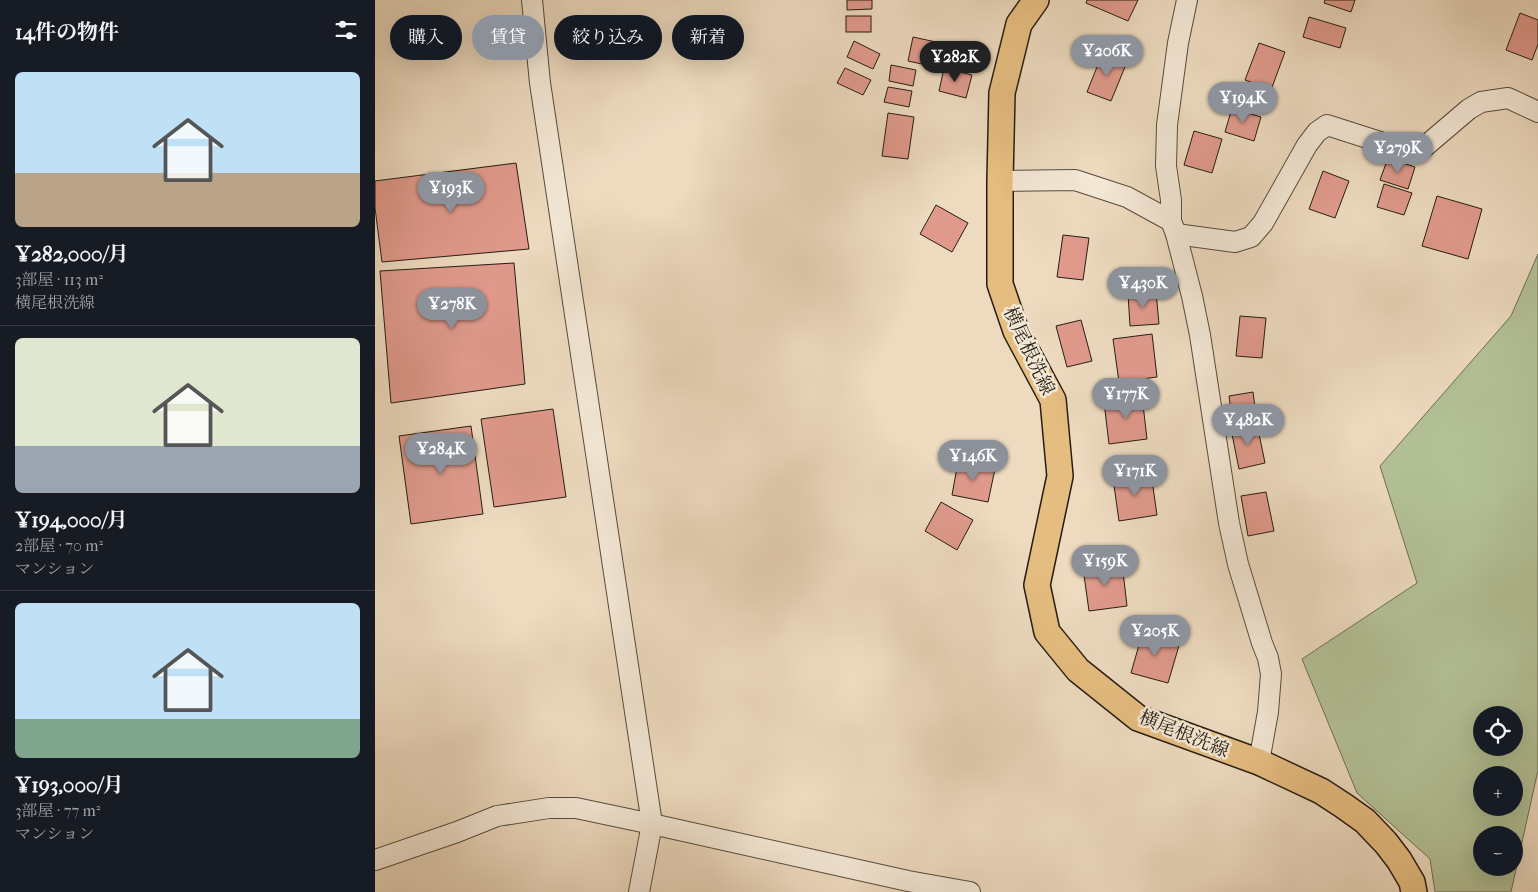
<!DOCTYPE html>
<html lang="ja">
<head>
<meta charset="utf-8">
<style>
	:root { --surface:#171b24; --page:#20242c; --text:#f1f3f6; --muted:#9ea1a6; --line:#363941; --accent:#8c9099 }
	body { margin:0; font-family:"IM FELL French Canon","Noto Serif JP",serif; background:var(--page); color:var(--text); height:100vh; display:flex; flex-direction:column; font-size:19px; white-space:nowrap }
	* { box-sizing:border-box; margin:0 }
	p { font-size:16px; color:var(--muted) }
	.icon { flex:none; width:28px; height:28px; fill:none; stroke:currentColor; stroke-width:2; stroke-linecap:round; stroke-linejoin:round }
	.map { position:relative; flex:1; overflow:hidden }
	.drawer { display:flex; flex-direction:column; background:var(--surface); width:375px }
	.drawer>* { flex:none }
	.top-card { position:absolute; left:15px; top:15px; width:475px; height:45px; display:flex; gap:10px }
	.controls { position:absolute; left:1098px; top:706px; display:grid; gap:10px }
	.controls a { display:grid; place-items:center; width:50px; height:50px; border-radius:50%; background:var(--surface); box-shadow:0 5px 20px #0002; font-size:25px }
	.price { position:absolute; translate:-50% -42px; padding:0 11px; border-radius:18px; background:var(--accent); color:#fff; font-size:16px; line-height:32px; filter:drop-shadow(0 1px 2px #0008) }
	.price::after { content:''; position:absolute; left:50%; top:30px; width:15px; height:11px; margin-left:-8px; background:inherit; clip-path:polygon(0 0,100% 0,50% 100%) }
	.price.on { background:#222; color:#fff }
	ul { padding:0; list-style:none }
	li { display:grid; align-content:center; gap:10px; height:265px; padding:0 15px }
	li+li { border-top:1px solid var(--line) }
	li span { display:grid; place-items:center; height:155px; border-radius:8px; color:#555 }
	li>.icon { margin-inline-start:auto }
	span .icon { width:90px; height:90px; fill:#fffc; stroke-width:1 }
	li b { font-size:21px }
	h2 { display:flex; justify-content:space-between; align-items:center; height:60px; padding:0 15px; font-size:21px }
	.chip { padding:0 18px; border-radius:22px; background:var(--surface); box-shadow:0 5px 20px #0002; font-size:18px; line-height:45px }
	.chip.on { background:var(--accent); color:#fff }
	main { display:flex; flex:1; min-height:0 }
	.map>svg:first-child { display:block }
	.green { fill:#b3c196; stroke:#6c6f54; fill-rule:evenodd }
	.building { fill:#e09a8c; stroke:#261d12 }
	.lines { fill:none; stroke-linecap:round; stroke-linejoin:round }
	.minor-casing { stroke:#584c3d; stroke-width:22 }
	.major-casing { stroke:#261d12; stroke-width:28 }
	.minor { stroke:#f3e7d5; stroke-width:20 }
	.major { stroke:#e6bd80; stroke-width:25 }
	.labels { text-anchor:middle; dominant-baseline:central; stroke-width:5; stroke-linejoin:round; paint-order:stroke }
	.street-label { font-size:19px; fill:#261d12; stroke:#f3e7d5 }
</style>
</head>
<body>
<main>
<section class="drawer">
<h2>14件の物件<svg class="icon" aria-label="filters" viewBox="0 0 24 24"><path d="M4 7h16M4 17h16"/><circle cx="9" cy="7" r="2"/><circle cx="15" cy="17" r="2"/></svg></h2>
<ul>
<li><span style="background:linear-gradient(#bfe0f5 65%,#b9a48a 0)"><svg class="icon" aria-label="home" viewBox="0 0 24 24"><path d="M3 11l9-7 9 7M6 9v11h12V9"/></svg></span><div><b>¥282,000/月</b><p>3部屋 · 113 m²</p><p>横尾根洗線</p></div></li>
<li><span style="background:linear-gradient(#dfe7d0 70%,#9aa5b1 0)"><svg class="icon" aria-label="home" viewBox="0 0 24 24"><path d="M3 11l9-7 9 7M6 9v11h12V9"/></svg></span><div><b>¥194,000/月</b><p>2部屋 · 70 m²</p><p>マンション</p></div></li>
<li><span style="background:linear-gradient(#bfe0f5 75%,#7fa58c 0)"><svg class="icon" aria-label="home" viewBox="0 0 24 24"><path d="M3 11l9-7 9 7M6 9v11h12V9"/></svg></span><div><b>¥193,000/月</b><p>3部屋 · 77 m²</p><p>マンション</p></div></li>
</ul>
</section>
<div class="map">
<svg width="1163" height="892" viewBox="0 0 1163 892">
	<rect width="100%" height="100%" fill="#eddabf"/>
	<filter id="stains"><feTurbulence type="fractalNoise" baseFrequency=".004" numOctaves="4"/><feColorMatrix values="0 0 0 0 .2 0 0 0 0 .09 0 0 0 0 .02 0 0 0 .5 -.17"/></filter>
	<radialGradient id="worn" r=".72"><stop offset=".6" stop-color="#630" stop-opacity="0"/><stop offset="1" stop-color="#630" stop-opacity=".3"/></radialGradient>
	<path class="green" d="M1163,254V770L1136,892H1060L1055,859L982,793L927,659L1042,583L1005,466L1136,316ZM1106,715H1139V748H1106ZM1106,775H1139V808H1106ZM1106,835H1139V868H1106Z"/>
	<g class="building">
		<polygon points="472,0 497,0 497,9 472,10"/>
		<polygon points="712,0 763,0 753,21 711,3"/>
		<polygon points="950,0 980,0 976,12 949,3"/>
		<polygon points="1145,13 1163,20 1163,44 1157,60 1131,50"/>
		<rect x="471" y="16" width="25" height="16"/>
		<polygon points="934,17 971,28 965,48 928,37"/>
		<polygon points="538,37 561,42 556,66 533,61"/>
		<polygon points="479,41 505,54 498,69 472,57"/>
		<polygon points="884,43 910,52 896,90 870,80"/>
		<polygon points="728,52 752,62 736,101 712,92"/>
		<polygon points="516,65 541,70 538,86 514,81"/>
		<polygon points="470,68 496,80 488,95 462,83"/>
		<polygon points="569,68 597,75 591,98 564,91"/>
		<polygon points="513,87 537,91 534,107 509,102"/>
		<polygon points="857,108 886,117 879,141 850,132"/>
		<polygon points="513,113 539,117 533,159 507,156"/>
		<polygon points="819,131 847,139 837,173 809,165"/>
		<polygon points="1013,158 1040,167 1033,189 1005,180"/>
		<polygon points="141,163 154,249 7,262 0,208 0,181"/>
		<polygon points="948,171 974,181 960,218 934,209"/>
		<polygon points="1009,184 1037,193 1029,215 1002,207"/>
		<polygon points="1062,196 1107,209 1093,259 1047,246"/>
		<polygon points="561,205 593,223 577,252 545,234"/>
		<polygon points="688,235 714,238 708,280 682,277"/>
		<polygon points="139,263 150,384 16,403 5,271"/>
		<polygon points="781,292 784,324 755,326 753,294"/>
		<polygon points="865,316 891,318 887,358 861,356"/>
		<polygon points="706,320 717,361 692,367 681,326"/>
		<polygon points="777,334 782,377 744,382 738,339"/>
		<polygon points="878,392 881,416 857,419 854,396"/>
		<polygon points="767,396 772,439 734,444 729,402"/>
		<polygon points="178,409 191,497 119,507 106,419"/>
		<polygon points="882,424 890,463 864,469 856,429"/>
		<polygon points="96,426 108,514 36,524 24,436"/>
		<polygon points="583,462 620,469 613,502 577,495"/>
		<polygon points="776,473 782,515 744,521 738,478"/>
		<polygon points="891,492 899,531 873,536 866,496"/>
		<polygon points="566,502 598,520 582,550 550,531"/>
		<polygon points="747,563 752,606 714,611 708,568"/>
		<polygon points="768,631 805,642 793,683 756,673"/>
	</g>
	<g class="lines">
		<defs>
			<g id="minor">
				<polyline points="157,0 165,83 277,824 264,892"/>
				<polyline points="812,0 803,43 792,125 791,166 796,200 796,221 801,234 817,296 825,335 854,523 863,564 887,643 893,658 896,674 893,712 884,762"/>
				<polyline points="625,181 700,180 752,197 796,221"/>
				<polyline points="801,234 860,242 876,237 888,223 932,145 942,132 952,125 1030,150 1039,151 1047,149 1094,109 1106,102 1133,98 1163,112"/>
				<polyline points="0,860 82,832 122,816 174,808 201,808 277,824 533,881 595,892"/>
			</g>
			<polyline id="major" points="661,0 644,24 627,93 625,181 625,284 641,331 678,400 685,476 662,585 672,632 703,670 763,718 884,762 946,791 969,806 990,821 1011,843 1024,860 1037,882 1039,892"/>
		</defs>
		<use href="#minor" class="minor-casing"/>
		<use href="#major" class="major-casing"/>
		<use href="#minor" class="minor"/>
		<use href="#major" class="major"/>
	</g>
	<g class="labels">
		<g class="street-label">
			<text transform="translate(654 351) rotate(65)">横尾根洗線</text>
			<text transform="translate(809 734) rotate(22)">横尾根洗線</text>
		</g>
	</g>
	<rect width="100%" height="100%" filter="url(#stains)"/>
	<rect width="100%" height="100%" fill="url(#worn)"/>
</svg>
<div class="controls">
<a><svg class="icon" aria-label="locate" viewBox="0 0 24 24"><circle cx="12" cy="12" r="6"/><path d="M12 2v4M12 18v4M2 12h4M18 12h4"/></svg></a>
<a>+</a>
<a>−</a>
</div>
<b class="price" style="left:732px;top:77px">¥206K</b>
<b class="price on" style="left:580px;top:83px">¥282K</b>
<b class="price" style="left:868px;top:124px">¥194K</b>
<b class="price" style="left:1023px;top:174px">¥279K</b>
<b class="price" style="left:76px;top:214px">¥193K</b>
<b class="price" style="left:768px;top:309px">¥430K</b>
<b class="price" style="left:77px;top:330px">¥278K</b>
<b class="price" style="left:751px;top:420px">¥177K</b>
<b class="price" style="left:873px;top:446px">¥482K</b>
<b class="price" style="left:66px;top:475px">¥284K</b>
<b class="price" style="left:598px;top:482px">¥146K</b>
<b class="price" style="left:760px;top:497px">¥171K</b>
<b class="price" style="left:730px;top:587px">¥159K</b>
<b class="price" style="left:780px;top:657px">¥205K</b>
<div class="top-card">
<a class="chip">購入</a>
<a class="chip on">賃貸</a>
<a class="chip">絞り込み</a>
<a class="chip">新着</a>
</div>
</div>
</main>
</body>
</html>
